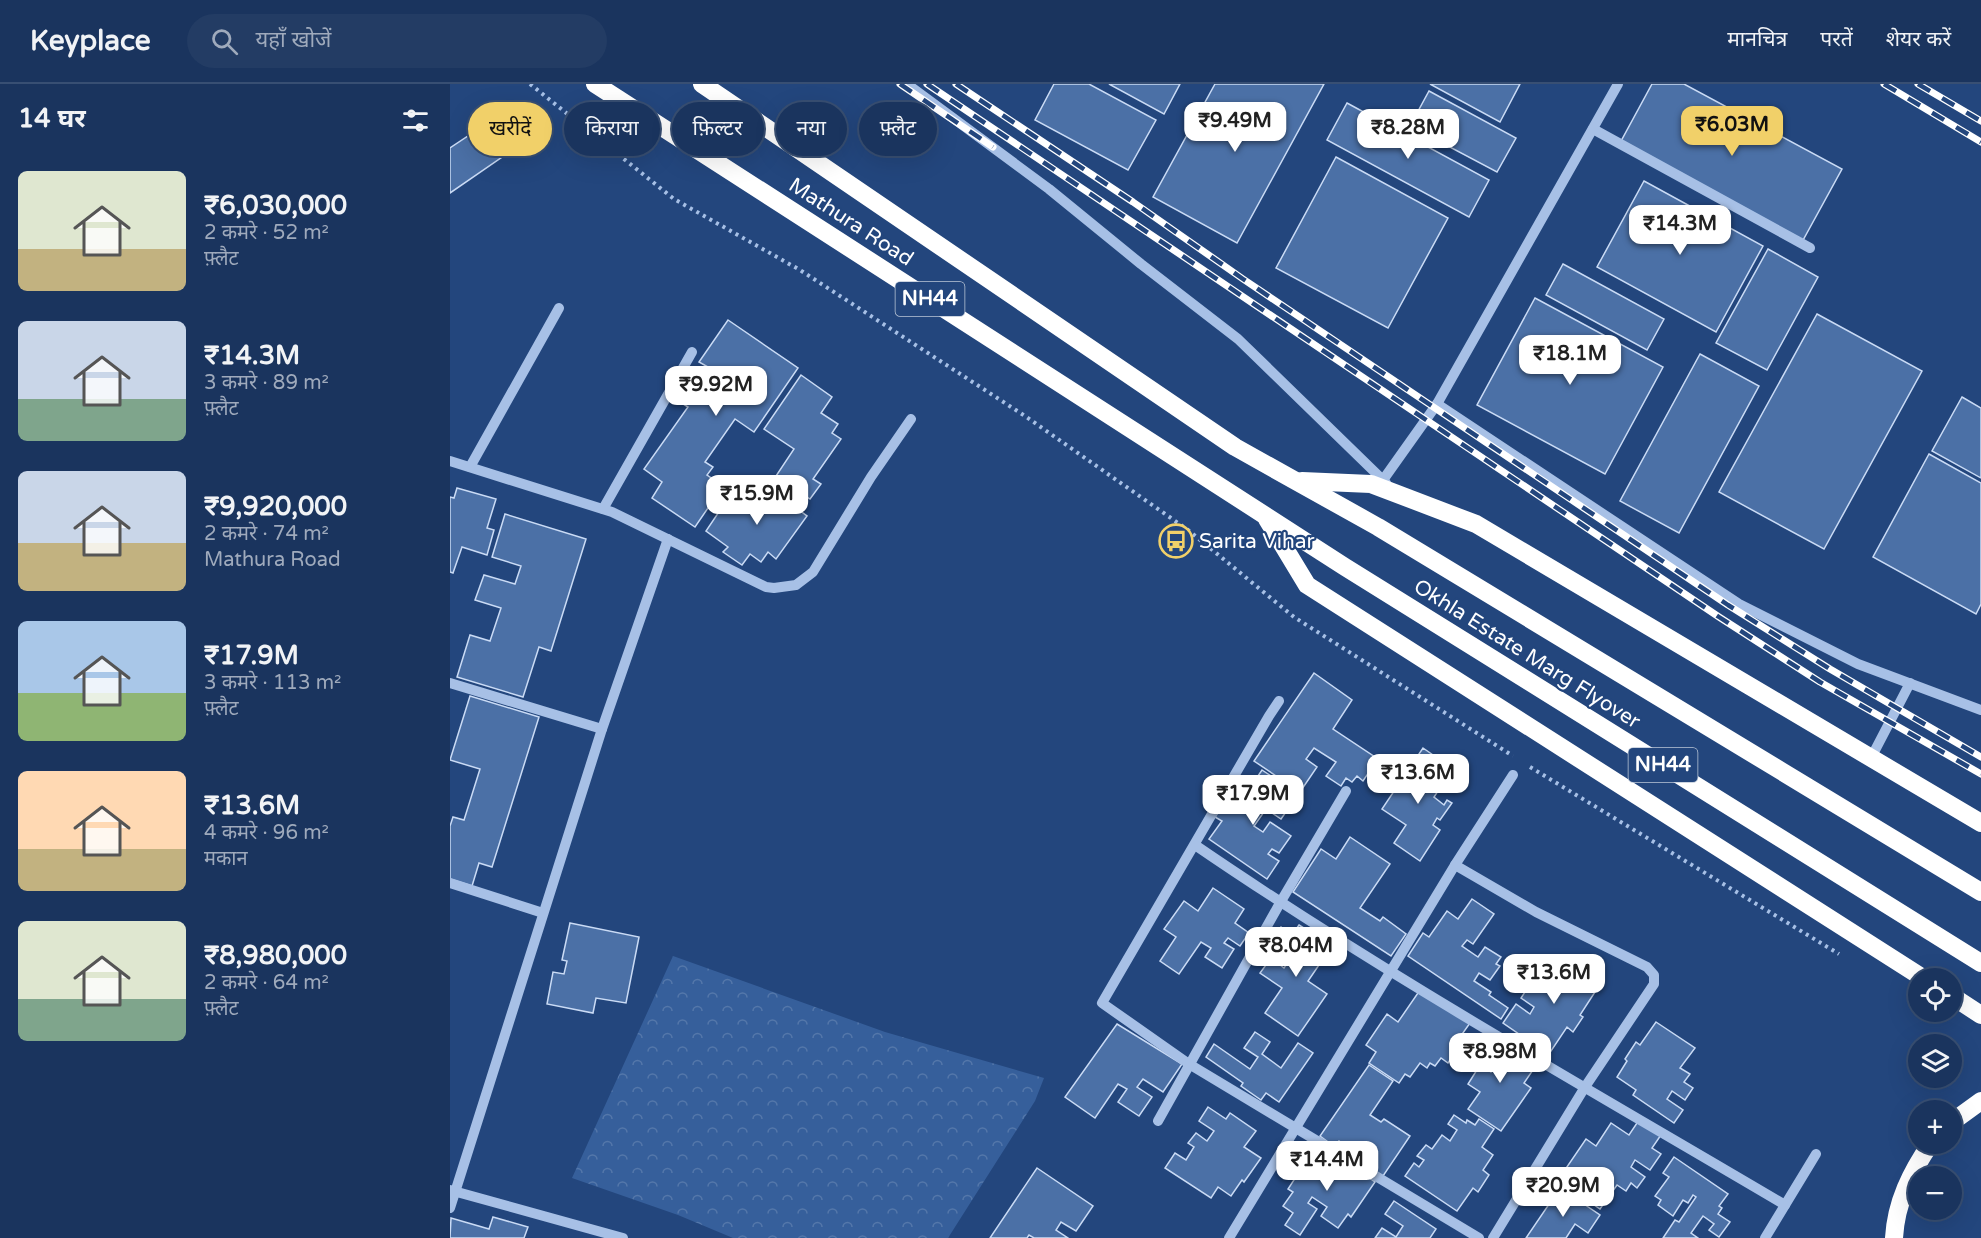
<!DOCTYPE html>
<html lang="hi">
<head>
<meta charset="utf-8">
<style>
	:root { --surface:#1a345e; --page:#233c64; --text:#f1f3f6; --muted:#9faabc; --line:#384f73; --accent:#f1d069 }
	body { margin:0; font-family:"Varela Round","Noto Sans Devanagari",sans-serif; background:var(--page); color:var(--text); height:100vh; display:flex; flex-direction:column; font-size:22px; white-space:nowrap }
	* { box-sizing:border-box; margin:0 }
	p { font-size:20px; color:var(--muted) }
	.icon { flex:none; width:33px; height:33px; fill:none; stroke:currentColor; stroke-width:2; stroke-linecap:round; stroke-linejoin:round }
	.map { position:relative; flex:1; overflow:hidden }
	.drawer { display:flex; flex-direction:column; background:var(--surface); width:450px }
	.drawer>* { flex:none }
	.banner { position:absolute; left:18px; top:18px; width:570px; height:54px; display:flex; gap:12px }
	.tools { position:absolute; left:1458px; top:884px; display:grid; gap:12px }
	.tools a { display:grid; place-items:center; width:54px; height:54px; border-radius:50%; background:var(--surface); box-shadow:0 6px 24px #0002,0 0 0 2px var(--line); font-size:30px }
	.price { position:absolute; translate:-50% -51px; padding:0 14px; border-radius:12px; background:#fff; color:#222; font-size:20px; line-height:39px; filter:drop-shadow(0 2px 3px #0008) }
	.price::after { content:''; position:absolute; left:50%; top:36px; width:18px; height:14px; margin-left:-9px; background:inherit; clip-path:polygon(0 0,100% 0,50% 100%) }
	.price.selected { background:var(--accent); color:#111 }
	ul { padding:0; list-style:none }
	li { display:flex; align-items:center; gap:18px; height:150px; padding:0 18px }
	li span { display:grid; place-items:center; flex:none; width:168px; height:120px; border-radius:9px; color:#555 }
	li>.icon { margin-inline-start:auto }
	span .icon { width:72px; height:72px; fill:#fffc; stroke-width:1 }
	li b { font-size:26px }
	h2 { display:flex; justify-content:space-between; align-items:center; height:72px; padding:0 18px; font-size:26px }
	.pill { padding:0 21px; border-radius:27px; background:var(--surface); box-shadow:0 6px 24px #0002,0 0 0 2px var(--line); font-size:21px; line-height:54px }
	.pill.selected { background:var(--accent); color:#111 }
	header { display:flex; align-items:center; gap:36px; box-sizing:border-box; height:84px; padding:0 30px; background:var(--surface); border-bottom:2px solid var(--line) }
	header strong { font-size:28px }
	nav { display:flex; gap:33px; margin-inline-start:auto; font-size:21px }
	.search { width:420px; height:54px; background:var(--page); display:flex; align-items:center; gap:15px; box-sizing:border-box; padding:0 21px; border-radius:33px; color:var(--muted); font-size:22px }
	main { display:flex; flex:1; min-height:0 }
	.map>svg:first-child { display:block }
	.park { fill:url(#park-crowns) }
	.building { fill:#4b70a6; stroke:#cadbf5; stroke-width:1.5 }
	.lines { fill:none; stroke-linecap:round; stroke-linejoin:round }
	.path { stroke:#a7c0e6; stroke-width:4; stroke-dasharray:3 4.5; stroke-linecap:butt }
	.minor { stroke:#a7c0e6; stroke-width:10 }
	.highway { stroke:#fff; stroke-width:18 }
	.rail-casing { stroke:#fff; stroke-width:7 }
	.rail { stroke:#23467d; stroke-width:4.5; stroke-dasharray:14; stroke-linecap:butt }
	.labels { text-anchor:middle; dominant-baseline:central; stroke-width:4.5; stroke-linejoin:round; paint-order:stroke }
	.shield { fill:#23467d; stroke:#bdc8d8; stroke-width:1.5 }
	.shield-label { font-size:20px; font-weight:bold; fill:#fff }
	.street-label { font-size:21px; fill:#fff; stroke:#23467d }
	.poi-label { font-size:21px; fill:#fff; stroke:#23467d; text-anchor:start }
</style>
</head>
<body>
<header>
<strong>Keyplace</strong>
<div class="search"><svg class="icon" aria-label="search" viewBox="0 0 24 24"><circle cx="10" cy="10" r="6"/><path d="M15 15l6 6"/></svg>यहाँ खोजें</div>
<nav><a>मानचित्र</a><a>परतें</a><a>शेयर करें</a></nav>
</header>
<main>
<section class="drawer">
<h2>14 घर<svg class="icon" aria-label="filters" viewBox="0 0 24 24"><path d="M4 7h16M4 17h16"/><circle cx="9" cy="7" r="2"/><circle cx="15" cy="17" r="2"/></svg></h2>
<ul>
<li><span style="background:linear-gradient(#dfe7d0 65%,#c2b280 0)"><svg class="icon" aria-label="home" viewBox="0 0 24 24"><path d="M3 11l9-7 9 7M6 9v11h12V9"/></svg></span><div><b>₹6,030,000</b><p>2 कमरे · 52 m²</p><p>फ़्लैट</p></div></li>
<li><span style="background:linear-gradient(#c9d6e8 65%,#7fa58c 0)"><svg class="icon" aria-label="home" viewBox="0 0 24 24"><path d="M3 11l9-7 9 7M6 9v11h12V9"/></svg></span><div><b>₹14.3M</b><p>3 कमरे · 89 m²</p><p>फ़्लैट</p></div></li>
<li><span style="background:linear-gradient(#c9d6e8 60%,#c2b280 0)"><svg class="icon" aria-label="home" viewBox="0 0 24 24"><path d="M3 11l9-7 9 7M6 9v11h12V9"/></svg></span><div><b>₹9,920,000</b><p>2 कमरे · 74 m²</p><p>Mathura Road</p></div></li>
<li><span style="background:linear-gradient(#a9c7e8 60%,#8fb573 0)"><svg class="icon" aria-label="home" viewBox="0 0 24 24"><path d="M3 11l9-7 9 7M6 9v11h12V9"/></svg></span><div><b>₹17.9M</b><p>3 कमरे · 113 m²</p><p>फ़्लैट</p></div></li>
<li><span style="background:linear-gradient(#ffd9b3 65%,#c2b280 0)"><svg class="icon" aria-label="home" viewBox="0 0 24 24"><path d="M3 11l9-7 9 7M6 9v11h12V9"/></svg></span><div><b>₹13.6M</b><p>4 कमरे · 96 m²</p><p>मकान</p></div></li>
<li><span style="background:linear-gradient(#dfe7d0 65%,#7fa58c 0)"><svg class="icon" aria-label="home" viewBox="0 0 24 24"><path d="M3 11l9-7 9 7M6 9v11h12V9"/></svg></span><div><b>₹8,980,000</b><p>2 कमरे · 64 m²</p><p>फ़्लैट</p></div></li>
</ul>
</section>
<div class="map">
<svg width="1531" height="1154" viewBox="0 0 1531 1154">
	<defs>
		<pattern id="park-crowns" width="20" height="18" patternUnits="userSpaceOnUse" patternTransform="scale(1.5)"><rect width="20" height="18" fill="#365f9b"/><path d="M2 6a3 3 0 1 1 6 0M12 15a3 3 0 1 1 6 0" fill="none" stroke="#5477aa"/></pattern>
	</defs>
	<rect width="100%" height="100%" fill="#23467d"/>
	<polygon class="park" points="223,872 435,948 594,994 585,1017 498,1154 283,1154 228,1131 122,1094"/>
	<g class="building">
		<polygon points="604,0 639,0 706,36 678,86 585,36"/>
		<polygon points="659,0 730,0 714,30"/>
		<polygon points="765,0 874,0 787,159 703,113"/>
		<polygon points="980,0 1070,0 1050,38"/>
		<polygon points="1202,0 1234,0 1392,85 1352,158 1170,59"/>
		<polygon points="979,7 1066,54 1047,88 960,42"/>
		<polygon points="897,19 1039,96 1019,133 877,56"/>
		<polygon points="33,42 55,71 0,109 0,64"/>
		<polygon points="886,73 998,134 938,244 826,184"/>
		<polygon points="1194,97 1313,162 1266,248 1147,183"/>
		<polygon points="1318,165 1368,193 1317,286 1266,259"/>
		<polygon points="1113,180 1214,235 1197,266 1096,211"/>
		<polygon points="1085,214 1213,283 1155,390 1027,321"/>
		<polygon points="1367,230 1472,287 1374,465 1269,408"/>
		<polygon points="278,236 348,284 304,348 285,335 255,378 263,383 257,391 273,402 245,443 202,414 212,398 194,385 238,323 224,314 241,289 250,294 258,283 249,278"/>
		<polygon points="1250,270 1309,302 1229,449 1170,417"/>
		<polygon points="351,291 382,313 371,329 388,340 382,349 391,355 363,395 371,400 360,415 326,392 344,365 314,345"/>
		<polygon points="1512,313 1531,324 1531,394 1482,367"/>
		<polygon points="1479,370 1531,399 1531,520 1526,530 1423,473"/>
		<polygon points="326,402 349,418 345,423 357,432 326,475 318,468 311,478 300,470 292,481 273,468 278,463 256,447 281,410 308,429"/>
		<polygon points="7,404 46,415 37,444 44,446 37,471 12,463 3,489 0,488 0,413 4,414"/>
		<polygon points="55,430 136,455 101,567 89,563 73,613 7,593 20,551 40,557 51,524 25,516 34,491 65,500 71,482 42,473"/>
		<polygon points="864,589 902,616 883,645 928,675 913,697 907,692 902,698 896,694 891,702 876,692 886,678 864,664 856,675 867,683 850,708 804,677"/>
		<polygon points="20,612 89,633 42,783 29,779 22,802 0,795 0,742 3,733 14,736 30,685 0,676"/>
		<polygon points="973,664 993,678 982,694 992,701 984,713 994,721 997,716 1002,719 990,736 987,734 983,741 990,746 970,777 944,759 956,741 932,725"/>
		<polygon points="812,686 830,698 823,708 841,721 831,735 816,725 804,742 813,748 820,738 841,752 829,769 822,765 818,770 829,777 817,795 759,755 772,737 765,733 777,716 787,723"/>
		<polygon points="900,753 940,780 910,824 930,837 933,833 956,850 941,872 843,808 871,765 886,775"/>
		<polygon points="763,804 794,825 785,839 799,849 790,862 778,854 774,859 784,865 772,884 755,873 761,864 751,858 729,890 710,877 726,853 714,845 734,817 748,827"/>
		<polygon points="1022,815 1044,830 1023,860 1017,856 1012,862 1028,873 1035,863 1051,873 1046,880 1050,882 1040,896 1029,889 1024,897 1041,908 1039,911 1058,924 1051,935 958,872 973,849 979,853 997,827 1008,835"/>
		<polygon points="120,839 189,853 176,919 146,914 143,929 97,920 103,888 114,890 117,877 112,876"/>
		<polygon points="849,841 882,862 858,897 877,910 848,952 815,929 832,904 810,889 821,874 834,884 841,874 819,860 831,843 842,851"/>
		<polygon points="1130,877 1150,891 1140,905 1145,908 1130,931 1133,933 1123,948 1117,943 1101,967 1081,953 1079,957 1053,939 1066,920 1080,930 1084,923 1071,914 1084,894 1096,902 1112,879 1123,887"/>
		<polygon points="970,906 1020,939 1003,963 1007,966 998,979 991,974 985,982 980,979 977,984 970,979 960,993 955,990 949,999 919,979 926,968 916,961 937,930 948,938"/>
		<polygon points="1206,938 1245,964 1230,984 1240,990 1234,998 1243,1004 1235,1016 1222,1007 1217,1015 1233,1026 1224,1039 1183,1011 1186,1006 1167,993 1177,977 1175,975 1186,958 1190,961"/>
		<polygon points="667,940 732,980 713,1008 693,995 687,1003 702,1013 689,1032 668,1018 677,1005 668,1000 645,1034 615,1013"/>
		<polygon points="805,948 820,958 812,970 831,984 848,959 863,969 829,1018 816,1009 811,1016 791,1002 793,999 756,973 764,960 800,985 808,973 794,964"/>
		<polygon points="1042,950 1061,963 1053,973 1064,981 1072,970 1087,980 1074,999 1081,1004 1051,1047 1018,1025 1030,1008 1018,1000 1030,981 1041,988 1046,981 1029,969"/>
		<polygon points="919,981 943,997 920,1031 931,1038 934,1035 960,1052 933,1092 914,1079 916,1075 889,1057 885,1063 870,1052"/>
		<polygon points="758,1023 776,1035 780,1029 806,1047 794,1063 811,1074 794,1098 792,1096 781,1112 768,1103 761,1114 715,1084 725,1069 736,1076 744,1063 738,1059 746,1049 757,1057 764,1047 749,1037"/>
		<polygon points="1004,1031 1016,1039 1017,1036 1025,1041 1029,1035 1044,1045 1032,1063 1043,1071 1033,1086 1039,1091 1028,1108 1023,1104 1007,1127 955,1092 964,1079 969,1083 974,1076 967,1072 976,1061 982,1065 992,1051 1000,1057 1007,1046 998,1040"/>
		<polygon points="1189,1036 1211,1051 1202,1064 1211,1070 1200,1086 1185,1076 1181,1083 1195,1093 1187,1104 1181,1099 1176,1107 1167,1101 1150,1125 1108,1096 1136,1055 1146,1062 1161,1039 1179,1051"/>
		<polygon points="877,1065 925,1098 901,1133 898,1130 888,1144 871,1132 877,1123 862,1113 858,1119 867,1125 850,1151 835,1141 843,1129 833,1122 843,1108 838,1105 855,1079 863,1085"/>
		<polygon points="1224,1073 1278,1110 1269,1122 1272,1124 1268,1130 1280,1138 1269,1153 1259,1146 1264,1140 1253,1132 1241,1149 1248,1154 1213,1154 1225,1136 1229,1138 1246,1113 1243,1111 1238,1119 1233,1116 1223,1132 1208,1121 1211,1116 1205,1112 1219,1093 1213,1089"/>
		<polygon points="587,1084 643,1122 626,1147 611,1138 606,1146 618,1154 584,1154 579,1151 577,1154 540,1154"/>
		<polygon points="1110,1104 1150,1131 1138,1149 1125,1140 1116,1154 1076,1154"/>
		<polygon points="944,1117 986,1145 980,1154 925,1154 932,1144 946,1153 953,1142 935,1130"/>
		<polygon points="43,1133 78,1143 74,1154 0,1154 1,1134 39,1145"/>
	</g>
	<g class="lines">
		<g class="path">
			<polyline points="80,0 224,115 350,186 575,332 738,446 844,533 1063,672"/>
			<polyline points="1080,683 1389,870"/>
		</g>
		<g class="minor">
			<polyline points="457,0 599,105 691,180 788,255 936,399"/>
			<polyline points="1143,45 1360,164"/>
			<polyline points="987,320 1168,0"/>
			<polyline points="0,377 162,428 316,503 324,504 346,501 363,488 421,393 461,335"/>
			<polyline points="20,383 109,224"/>
			<polyline points="933,396 987,320 1289,520 1408,580 1531,626"/>
			<polyline points="153,425 242,268"/>
			<polyline points="0,599 152,645"/>
			<polyline points="829,617 819,632 652,919 739,980 1029,1154"/>
			<polyline points="1421,674 1460,599"/>
			<path d="M745,761C935,891 1137,1004 1335,1121"/>
			<polyline points="1005,781 1086,828 1197,883 1204,891 1204,900 1135,1003 1043,1154"/>
			<polyline points="0,799 93,829"/>
			<polyline points="708,1037 830,819 896,707"/>
			<polyline points="0,1106 173,1154"/>
			<polyline points="0,1124 152,645 218,455"/>
			<polyline points="779,1154 1005,781 1063,691"/>
			<polyline points="1315,1154 1366,1070"/>
		</g>
		<g class="highway">
			<polyline points="145,0 895,483 1531,879"/>
			<polyline points="252,0 785,363 928,443 1531,808"/>
			<polyline points="852,397 921,400 1026,440 1531,739"/>
			<polyline points="817,435 857,501 1473,894"/>
			<polyline points="1502,912 1531,931"/>
			<polyline points="1502,1038 1531,1017"/>
			<path d="M1444,1154C1446,1118 1461,1088 1481,1059"/>
		</g>
		<defs>
			<g id="rail">
				<polyline points="450,0 543,63"/>
				<polyline points="477,0 1269,533 1370,598 1531,690"/>
				<polyline points="506,0 683,118 793,195 1278,521 1380,585 1531,673"/>
				<polyline points="1434,0 1531,58"/>
				<polyline points="1468,0 1531,37"/>
			</g>
		</defs>
		<use href="#rail" class="rail-casing"/>
		<use href="#rail" class="rail"/>
	</g>
	<defs>
		<symbol id="bus-ring" viewBox="-11 -11 22 22"><circle r="9.5" fill="#23467d" stroke="#f1d069" stroke-width="1.5"/><path d="M-5-6H5V4H4V6H2V4H-2V6H-4V4H-5ZM-3.5-4V0h7V-4ZM-3.5 1.2v1.5H-2V1.2ZM2 1.2v1.5H3.5V1.2Z" fill="#f1d069"/></symbol>
	</defs>
	<g fill-rule="evenodd">
		<use href="#bus-ring" x="707" y="438" width="38" height="38"/>
	</g>
	<g class="labels">
		<g class="shield">
			<rect x="445.5" y="198" width="69" height="34" rx="4.5"/>
			<rect x="1178.5" y="664" width="69" height="34" rx="4.5"/>
		</g>
		<g class="shield-label">
			<text x="480" y="215">NH44</text>
			<text x="1213" y="681">NH44</text>
		</g>
		<g class="street-label">
			<text transform="translate(401 138) rotate(33)">Mathura Road</text>
			<text transform="translate(1077 570) rotate(32)">Okhla Estate Marg Flyover</text>
		</g>
		<g class="poi-label">
			<text x="749" y="457">Sarita Vihar</text>
		</g>
	</g>
</svg>
<div class="tools">
<a><svg class="icon" aria-label="locate" viewBox="0 0 24 24"><circle cx="12" cy="12" r="6"/><path d="M12 2v4M12 18v4M2 12h4M18 12h4"/></svg></a>
<a><svg class="icon" aria-label="layers" viewBox="0 0 24 24"><path d="M12 4l9 5-9 5-9-5zM3 14l9 5 9-5"/></svg></a>
<a>+</a>
<a>−</a>
</div>
<b class="price" style="left:785px;top:69px">₹9.49M</b>
<b class="price selected" style="left:1282px;top:73px">₹6.03M</b>
<b class="price" style="left:958px;top:76px">₹8.28M</b>
<b class="price" style="left:1230px;top:172px">₹14.3M</b>
<b class="price" style="left:1120px;top:302px">₹18.1M</b>
<b class="price" style="left:266px;top:333px">₹9.92M</b>
<b class="price" style="left:307px;top:442px">₹15.9M</b>
<b class="price" style="left:968px;top:721px">₹13.6M</b>
<b class="price" style="left:803px;top:742px">₹17.9M</b>
<b class="price" style="left:846px;top:894px">₹8.04M</b>
<b class="price" style="left:1104px;top:921px">₹13.6M</b>
<b class="price" style="left:1050px;top:1000px">₹8.98M</b>
<b class="price" style="left:877px;top:1108px">₹14.4M</b>
<b class="price" style="left:1113px;top:1134px">₹20.9M</b>
<div class="banner">
<a class="pill selected">खरीदें</a>
<a class="pill">किराया</a>
<a class="pill">फ़िल्टर</a>
<a class="pill">नया</a>
<a class="pill">फ़्लैट</a>
</div>
</div>
</main>
</body>
</html>
